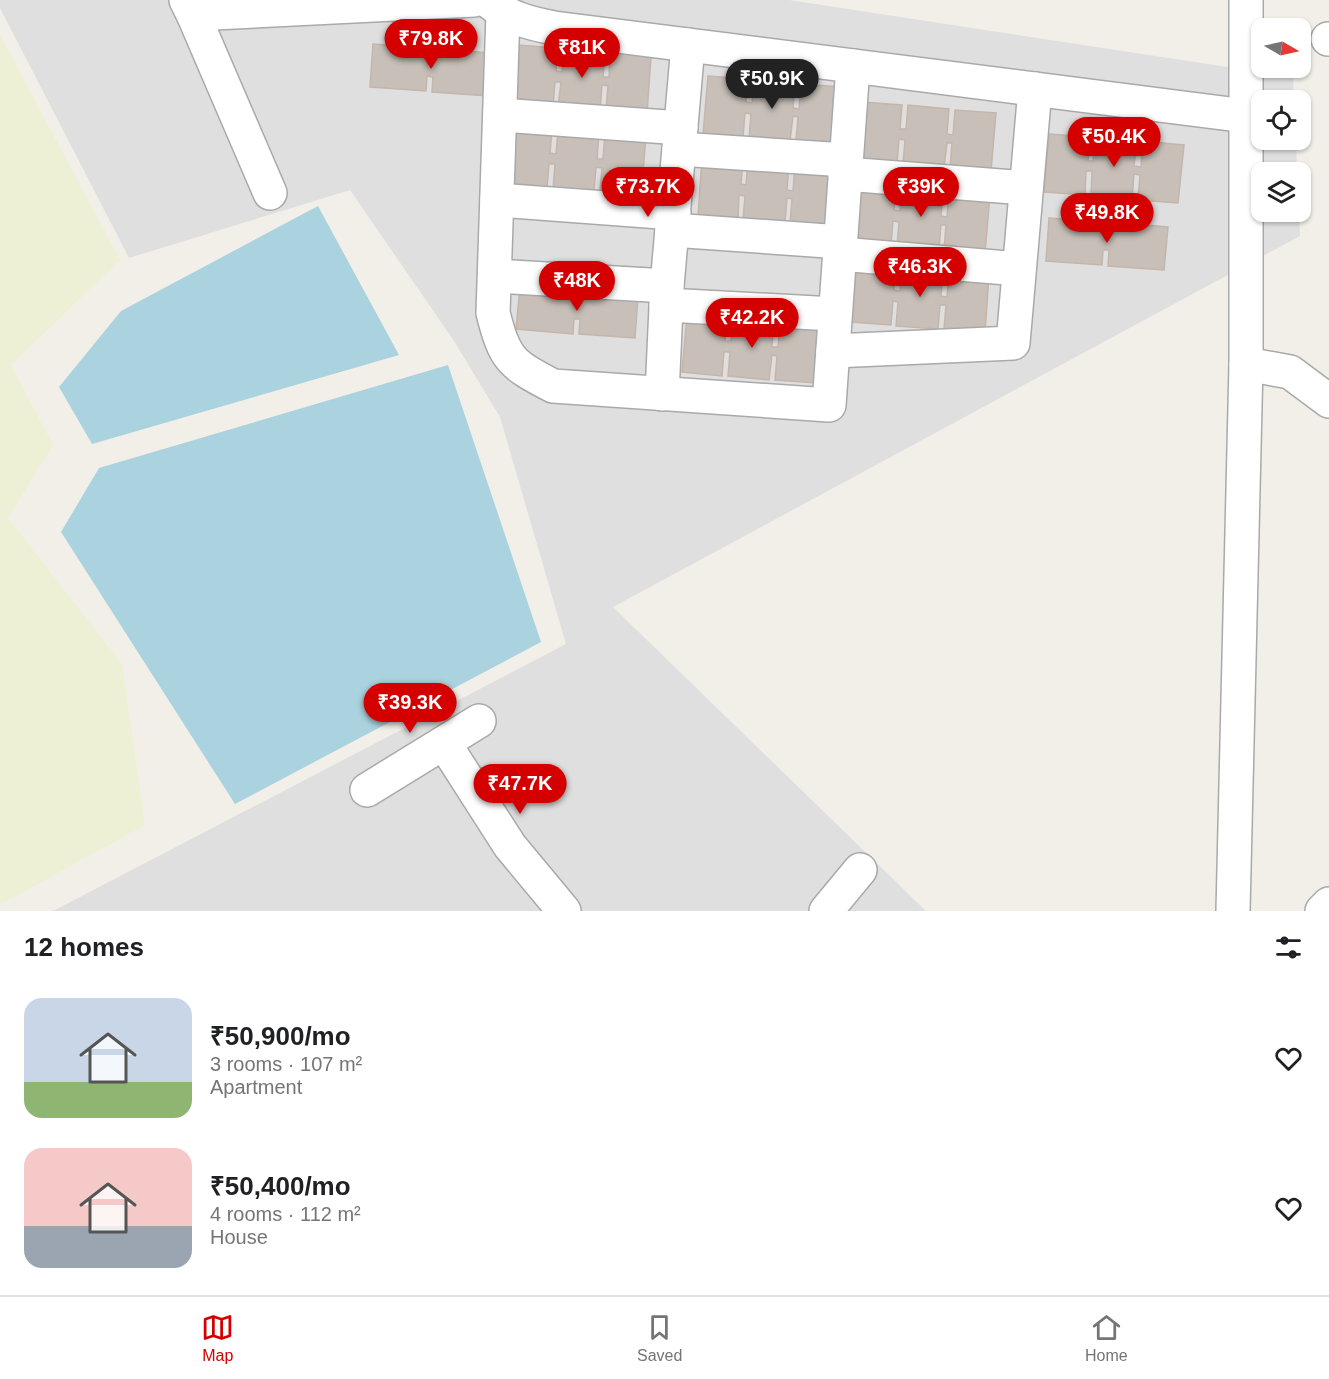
<!DOCTYPE html>
<html lang="en">
<head>
<meta charset="utf-8">
<style>
	:root { --surface:#fff; --page:#f6f6f6; --text:#202124; --muted:#757577; --line:#e0e0e0; --accent:#d40000 }
	body { margin:0; font-family:Helvetica,sans-serif; background:var(--page); color:var(--text); height:100vh; display:flex; flex-direction:column; font-size:22px; white-space:nowrap }
	* { box-sizing:border-box; margin:0 }
	p { font-size:20px; color:var(--muted) }
	.icon { flex:none; width:33px; height:33px; fill:none; stroke:currentColor; stroke-width:2; stroke-linecap:round; stroke-linejoin:round }
	.map { position:relative; height:911px; overflow:hidden }
	.sheet { display:flex; flex-direction:column; background:var(--surface); flex:1 }
	.sheet>* { flex:none }
	.needle { width:39px; rotate:99deg }
	.controls { position:absolute; left:1251px; top:18px; display:grid; gap:12px }
	.controls a { display:grid; place-items:center; width:60px; height:60px; border-radius:12px; background:var(--surface); box-shadow:0 2px 4px #0004; font-size:30px }
	.price { position:absolute; translate:-50% -51px; padding:0 14px; border-radius:21px; background:var(--accent); color:#fff; font-size:20px; line-height:39px; filter:drop-shadow(0 2px 3px #0008) }
	.price::after { content:''; position:absolute; left:50%; top:36px; width:18px; height:14px; margin-left:-9px; background:inherit; clip-path:polygon(0 0,100% 0,50% 100%) }
	.price.on { background:#222; color:#fff }
	ul { padding:0; list-style:none }
	li { display:flex; align-items:center; gap:18px; height:150px; padding:0 24px }
	li span { display:grid; place-items:center; flex:none; width:168px; height:120px; border-radius:18px; color:#555 }
	li>.icon { margin-inline-start:auto }
	span .icon { width:72px; height:72px; fill:#fffc; stroke-width:1 }
	li b { font-size:26px }
	h2 { display:flex; justify-content:space-between; align-items:center; height:72px; padding:0 24px; font-size:26px }
	.dock { display:flex; justify-content:space-around; align-items:center; height:84px; border-top:2px solid var(--line); background:var(--surface); font-size:16px; color:var(--muted) }
	.dock a { display:grid; justify-items:center; gap:3px }
	.dock .on { color:var(--accent) }
	.map>svg:first-child { display:block }
	.residential { fill:#e0dfdf }
	.farmland { fill:#eef0d5 }
	.water { fill:#aad3df }
	.building { fill:#c7bfb8; stroke:#c4b6ab; stroke-width:1.5 }
	.lines { fill:none; stroke-linecap:round; stroke-linejoin:round }
	.minor-casing { stroke:#a9a9a9; stroke-width:36 }
	.minor { stroke:#fff; stroke-width:33 }
</style>
</head>
<body>
<div class="map">
<svg width="1329" height="911" viewBox="0 0 1329 911">
	<rect width="100%" height="100%" fill="#f2efe9"/>
	<polygon class="residential" points="0,0 789,0 1293,77 1294,100 1262,100 1262,140 1296,140 1297,172 1262,172 1262,212 1299,212 1300,236 613,607 926,911 53,911 566,644 500,417 454,341 350,190 129,258 0,8"/>
	<polygon class="farmland" points="0,35 120,260 11,365 53,445 8,518 122,664 145,825 0,905"/>
	<g class="water">
		<polygon points="318,206 399,355 92,444 59,387 121,311"/>
		<polygon points="448,365 541,642 235,804 61,532 99,468"/>
	</g>
	<g class="building">
		<polygon points="373,44 429,48 427,66 433,67 435,49 492,53 488,96 432,92 433,77 427,76 426,91 370,87"/>
		<polygon points="517,45 558,48 556,71 562,72 564,48 605,52 603,77 609,77 610,52 651,56 647,114 606,110 608,86 602,85 600,110 558,107 561,82 555,82 553,106 513,103"/>
		<polygon points="708,76 748,79 746,102 752,103 754,79 795,83 793,108 799,109 801,84 842,87 837,145 796,142 798,117 793,116 790,141 749,138 751,114 745,113 743,137 703,134"/>
		<polygon points="862,102 902,105 900,129 906,129 908,105 949,109 947,134 953,135 955,110 996,113 991,171 950,168 952,143 947,143 944,167 903,164 905,140 899,139 897,163 857,160"/>
		<polygon points="511,127 552,130 550,153 556,154 558,130 599,133 597,159 603,159 605,134 646,137 641,195 600,192 602,168 596,167 594,192 553,189 555,164 549,164 547,188 507,185"/>
		<polygon points="1049,134 1090,137 1088,161 1093,161 1096,138 1137,141 1134,166 1141,167 1143,141 1184,145 1178,203 1138,200 1140,175 1134,174 1132,199 1091,196 1092,171 1086,171 1085,195 1044,192"/>
		<polygon points="702,158 743,161 741,184 746,185 748,161 789,165 787,190 793,191 795,165 836,169 831,227 790,223 792,199 787,198 785,223 743,220 745,196 739,195 738,219 698,216"/>
		<polygon points="856,184 896,187 894,210 900,211 902,187 943,191 941,216 947,217 949,191 990,195 985,253 944,249 946,225 941,225 939,249 897,246 899,222 893,221 891,245 851,242"/>
		<polygon points="1049,218 1105,222 1104,240 1109,240 1111,222 1168,227 1164,270 1108,266 1109,250 1103,250 1102,265 1046,261"/>
		<polygon points="856,264 896,267 894,290 900,291 902,267 943,271 941,296 947,297 949,271 989,275 985,333 944,329 946,305 940,305 938,329 896,326 898,302 893,301 891,325 851,322"/>
		<polygon points="520,287 576,290 575,309 580,309 582,291 638,296 635,338 579,334 580,319 574,319 573,334 516,329"/>
		<polygon points="687,315 727,318 725,341 731,341 733,318 774,321 772,347 778,347 780,322 821,325 816,383 775,380 777,356 772,355 769,380 728,376 730,352 724,352 722,376 682,372"/>
	</g>
	<g class="lines">
		<defs>
			<g id="minor">
				<polyline points="186,0 193,14 474,0"/>
				<path d="M488,1C509,18 528,23 554,28L1246,116"/>
				<path d="M503,13L493,313C505,360 511,364 553,386L829,405L853,66"/>
				<polyline points="193,14 270,193"/>
				<polyline points="1328,39 1329,39"/>
				<polyline points="500,115 681,128"/>
				<polyline points="679,149 846,160"/>
				<polyline points="845,174 1026,188"/>
				<polyline points="497,200 674,213"/>
				<polyline points="672,230 841,242"/>
				<polyline points="840,254 1019,269"/>
				<polyline points="495,276 667,286"/>
				<polyline points="666,305 835,314"/>
				<polyline points="833,351 1013,343 1035,89"/>
				<polyline points="1246,364 1290,372 1329,401"/>
				<polyline points="662,394 667,286 688,45"/>
				<polyline points="444,743 510,846 564,911"/>
				<polyline points="367,790 479,721"/>
				<polyline points="826,911 860,870"/>
				<polyline points="1233,911 1246,364 1246,0"/>
				<polyline points="1322,911 1329,904"/>
			</g>
		</defs>
		<use href="#minor" class="minor-casing"/>
		<use href="#minor" class="minor"/>
	</g>
</svg>
<div class="controls">
<a><svg class="needle" viewBox="-14 -14 28 28"><path d="M0-13l5 13h-10z" fill="#e53935"/><path d="M0 13l5-13h-10z" fill="#757577"/></svg></a>
<a><svg class="icon" aria-label="locate" viewBox="0 0 24 24"><circle cx="12" cy="12" r="6"/><path d="M12 2v4M12 18v4M2 12h4M18 12h4"/></svg></a>
<a><svg class="icon" aria-label="layers" viewBox="0 0 24 24"><path d="M12 4l9 5-9 5-9-5zM3 14l9 5 9-5"/></svg></a>
</div>
<b class="price" style="left:431px;top:70px">₹79.8K</b>
<b class="price" style="left:582px;top:79px">₹81K</b>
<b class="price on" style="left:772px;top:110px">₹50.9K</b>
<b class="price" style="left:1114px;top:168px">₹50.4K</b>
<b class="price" style="left:648px;top:218px">₹73.7K</b>
<b class="price" style="left:921px;top:218px">₹39K</b>
<b class="price" style="left:1107px;top:244px">₹49.8K</b>
<b class="price" style="left:920px;top:298px">₹46.3K</b>
<b class="price" style="left:577px;top:312px">₹48K</b>
<b class="price" style="left:752px;top:349px">₹42.2K</b>
<b class="price" style="left:410px;top:734px">₹39.3K</b>
<b class="price" style="left:520px;top:815px">₹47.7K</b>
</div>
<section class="sheet">
<h2>12 homes<svg class="icon" aria-label="filters" viewBox="0 0 24 24"><path d="M4 7h16M4 17h16"/><circle cx="9" cy="7" r="2"/><circle cx="15" cy="17" r="2"/></svg></h2>
<ul>
<li><span style="background:linear-gradient(#c9d6e8 70%,#8fb573 0)"><svg class="icon" aria-label="home" viewBox="0 0 24 24"><path d="M3 11l9-7 9 7M6 9v11h12V9"/></svg></span><div><b>₹50,900/mo</b><p>3 rooms · 107 m²</p><p>Apartment</p></div><svg class="icon" aria-label="heart" viewBox="0 0 24 24"><path d="M12 20l-8-8c-3-5 5-10 8-4 3-6 11-1 8 4z"/></svg></li>
<li><span style="background:linear-gradient(#f6c9c9 65%,#9aa5b1 0)"><svg class="icon" aria-label="home" viewBox="0 0 24 24"><path d="M3 11l9-7 9 7M6 9v11h12V9"/></svg></span><div><b>₹50,400/mo</b><p>4 rooms · 112 m²</p><p>House</p></div><svg class="icon" aria-label="heart" viewBox="0 0 24 24"><path d="M12 20l-8-8c-3-5 5-10 8-4 3-6 11-1 8 4z"/></svg></li>
</ul>
</section>
<nav class="dock">
<a class="on"><svg class="icon" aria-label="map" viewBox="0 0 24 24"><path d="M3 6l6-2 6 2 6-2v14l-6 2-6-2-6 2zM9 4v14M15 6v14"/></svg>Map</a>
<a><svg class="icon" aria-label="saved" viewBox="0 0 24 24"><path d="M7 4h10v16l-5-4-5 4z"/></svg>Saved</a>
<a><svg class="icon" aria-label="home" viewBox="0 0 24 24"><path d="M3 11l9-7 9 7M6 9v11h12V9"/></svg>Home</a>
</nav>
</body>
</html>
